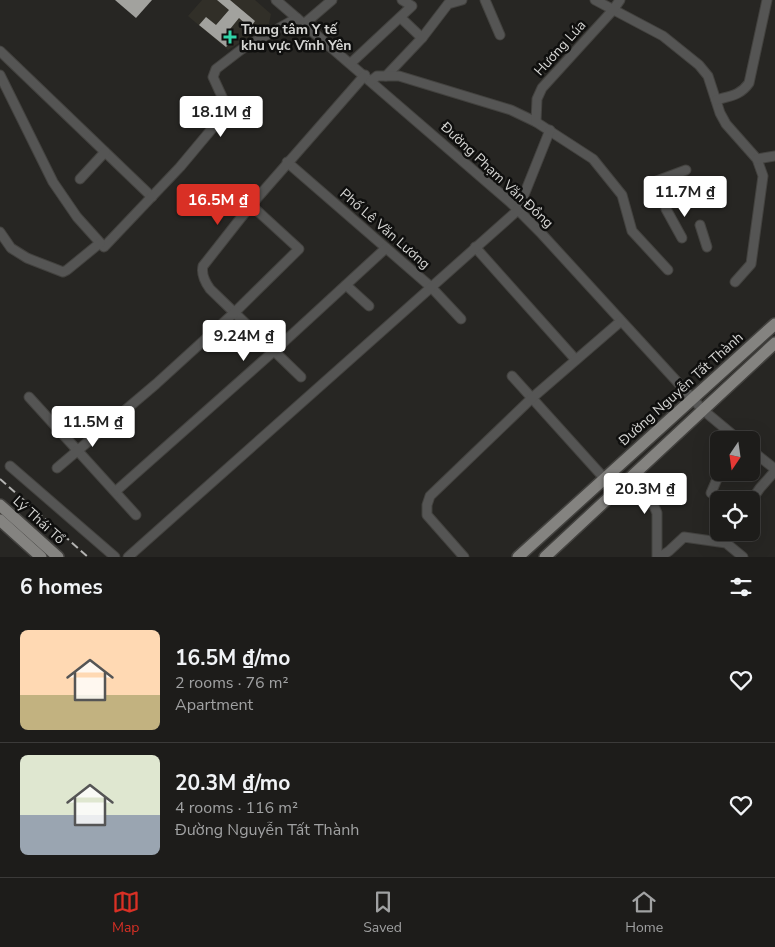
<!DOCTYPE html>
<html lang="en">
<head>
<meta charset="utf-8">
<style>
	:root { --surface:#1d1c1a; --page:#2a2927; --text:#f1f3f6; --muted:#a0a1a2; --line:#3b3a39; --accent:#d93025 }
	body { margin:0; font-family:"Nunito Sans",sans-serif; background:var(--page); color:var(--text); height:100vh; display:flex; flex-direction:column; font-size:19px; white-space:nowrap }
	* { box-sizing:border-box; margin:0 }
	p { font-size:16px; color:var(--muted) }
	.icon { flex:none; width:28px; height:28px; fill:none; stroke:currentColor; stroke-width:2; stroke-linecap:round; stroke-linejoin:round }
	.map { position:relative; height:557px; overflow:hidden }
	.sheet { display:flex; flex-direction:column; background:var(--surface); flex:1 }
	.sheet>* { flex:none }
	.needle { width:32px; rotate:193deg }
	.tools { position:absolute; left:710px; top:431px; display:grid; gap:10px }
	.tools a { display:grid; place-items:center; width:50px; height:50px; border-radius:8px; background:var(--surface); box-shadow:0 5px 20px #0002,0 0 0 1px var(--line); font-size:25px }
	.price { position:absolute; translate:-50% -42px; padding:0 11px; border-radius:5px; background:#fff; color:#222; font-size:16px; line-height:32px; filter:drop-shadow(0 1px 2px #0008) }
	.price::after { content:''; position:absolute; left:50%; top:30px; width:15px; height:11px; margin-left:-8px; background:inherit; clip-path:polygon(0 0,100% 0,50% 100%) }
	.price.current { background:var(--accent); color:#fff }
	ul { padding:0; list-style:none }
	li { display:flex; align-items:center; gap:15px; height:125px; padding:0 20px }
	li+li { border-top:1px solid var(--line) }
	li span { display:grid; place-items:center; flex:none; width:140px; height:100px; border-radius:8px; color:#555 }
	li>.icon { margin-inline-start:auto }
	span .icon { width:60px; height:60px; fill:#fffc; stroke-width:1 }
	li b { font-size:21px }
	h2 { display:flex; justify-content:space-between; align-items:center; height:60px; padding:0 20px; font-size:21px }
	.tabs { display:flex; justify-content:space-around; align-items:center; height:70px; border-top:1px solid var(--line); background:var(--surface); font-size:14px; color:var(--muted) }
	.tabs a { display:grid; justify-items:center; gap:2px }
	.tabs .current { color:var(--accent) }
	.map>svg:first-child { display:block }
	.built { fill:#312f28 }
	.building { fill:#a2a29e }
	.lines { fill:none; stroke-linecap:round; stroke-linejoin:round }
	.minor-casing { stroke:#43423f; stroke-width:11 }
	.major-casing { stroke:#43423f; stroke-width:14 }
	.minor { stroke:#555554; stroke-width:9 }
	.major { stroke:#848380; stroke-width:11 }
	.rail { stroke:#b3b3b1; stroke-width:2; stroke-dasharray:8 4; stroke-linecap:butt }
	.poi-dot { fill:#32d4a8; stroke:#0f0f0e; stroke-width:2 }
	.labels { text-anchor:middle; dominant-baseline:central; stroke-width:5; stroke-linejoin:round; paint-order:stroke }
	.poi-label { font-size:14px; font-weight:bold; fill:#d5d5d3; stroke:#0f0f0e; text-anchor:start }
	.street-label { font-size:14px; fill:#d5d5d3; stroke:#0f0f0e }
</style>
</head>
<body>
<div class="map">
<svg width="775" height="557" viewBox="0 0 775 557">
	<rect width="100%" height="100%" fill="#272623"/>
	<polygon class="built" points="202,0 255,0 271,14 269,24 228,50 188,16"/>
	<g class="building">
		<polygon points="115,0 152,0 136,18"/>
		<polygon points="217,0 230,0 255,21 250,28 239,18 226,34 233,40 226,47 199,25 206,17 216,25 229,10"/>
	</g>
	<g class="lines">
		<defs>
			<g id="minor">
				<polyline points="276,0 510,202 540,232 703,410 739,440"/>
				<polyline points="485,0 500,35"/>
				<polyline points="595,0 663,36 699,65 708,76 720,113 726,124 757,159 763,176 751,264 735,282"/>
				<polyline points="401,18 422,38"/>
				<polyline points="304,24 332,0"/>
				<polyline points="0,51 152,197"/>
				<polyline points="351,63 412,6 402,0"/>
				<polyline points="0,75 53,182 77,217 104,247 180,167 226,112 224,101 213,77 216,69 242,49 297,18"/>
				<polyline points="386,76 422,38 448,4 462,0"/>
				<polyline points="371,81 377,76 399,76 511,110 536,122 593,159 622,195 632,231 668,270"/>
				<path d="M716,100C729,96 740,96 749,83L767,0"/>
				<polyline points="536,122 537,99 542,88 613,10 620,0"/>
				<polyline points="757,159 775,156"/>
				<polyline points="287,162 431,287 461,319"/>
				<polyline points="80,179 105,152"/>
				<polyline points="654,182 686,170"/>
				<polyline points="666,209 682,238"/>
				<polyline points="700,225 707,247"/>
				<polyline points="0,232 11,248 27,258 63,272 67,270 100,243"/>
				<polyline points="475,247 576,360"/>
				<polyline points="346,285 369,306"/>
				<polyline points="512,376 604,478"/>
				<path d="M301,377L210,289C205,282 201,274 203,266L251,205L365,75"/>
				<polyline points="29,397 136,515"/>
				<polyline points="751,450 775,469"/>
				<polyline points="10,466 115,557"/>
				<polyline points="57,468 156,384 235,312 299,249 251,205"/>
				<polyline points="639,471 657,513 657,557"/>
				<polyline points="116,491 274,351 386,248"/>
				<polyline points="711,493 720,472"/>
				<polyline points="751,501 760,488 775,471"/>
				<polyline points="128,557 518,210 550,130"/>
				<polyline points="464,557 427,515 427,505 430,496 532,398 621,321"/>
				<polyline points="660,557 669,551 684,537 726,543 743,557"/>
			</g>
			<g id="major">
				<polyline points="0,505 58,557"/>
				<polyline points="0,520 41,557"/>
				<polyline points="518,557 775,324"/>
				<polyline points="545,557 775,343"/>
			</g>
		</defs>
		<use href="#minor" class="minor-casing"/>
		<use href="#major" class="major-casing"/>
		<use href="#minor" class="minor"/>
		<use href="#major" class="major"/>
		<polyline class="rail" points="0,479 88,557"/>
	</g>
	<path class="poi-dot" d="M227.5 29.5h5v5h5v5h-5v5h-5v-5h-5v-5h5z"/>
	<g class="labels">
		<g class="poi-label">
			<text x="241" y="29">Trung tâm Y tế<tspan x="241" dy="16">khu vực Vĩnh Yên</tspan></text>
		</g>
		<g class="street-label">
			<text transform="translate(560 48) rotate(-48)">Hương Lúa</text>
			<text transform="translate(497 175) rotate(43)">Đường Phạm Văn Đồng</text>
			<text transform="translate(385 229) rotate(41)">Phố Lê Văn Lương</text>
			<text transform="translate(681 389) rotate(-42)">Đường Nguyễn Tất Thành</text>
			<text transform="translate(39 520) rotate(42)">Lý Thái Tổ</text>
		</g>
	</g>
</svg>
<div class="tools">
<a><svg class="needle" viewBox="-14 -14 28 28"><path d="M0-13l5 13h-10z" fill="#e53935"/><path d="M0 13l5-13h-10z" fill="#a0a1a2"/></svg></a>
<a><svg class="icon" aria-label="locate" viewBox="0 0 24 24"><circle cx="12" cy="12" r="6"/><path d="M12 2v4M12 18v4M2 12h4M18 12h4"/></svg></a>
</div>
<b class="price" style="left:221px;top:138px">18.1M ₫</b>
<b class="price" style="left:685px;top:218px">11.7M ₫</b>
<b class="price current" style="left:218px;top:226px">16.5M ₫</b>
<b class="price" style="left:244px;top:362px">9.24M ₫</b>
<b class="price" style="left:93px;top:448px">11.5M ₫</b>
<b class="price" style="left:645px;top:515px">20.3M ₫</b>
</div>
<section class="sheet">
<h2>6 homes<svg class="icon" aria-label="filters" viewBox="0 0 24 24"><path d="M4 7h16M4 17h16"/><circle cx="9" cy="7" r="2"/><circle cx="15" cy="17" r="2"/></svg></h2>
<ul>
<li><span style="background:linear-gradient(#ffd9b3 65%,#c2b280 0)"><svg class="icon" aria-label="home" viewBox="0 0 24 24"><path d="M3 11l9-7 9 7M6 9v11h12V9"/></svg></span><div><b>16.5M ₫/mo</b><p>2 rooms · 76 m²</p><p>Apartment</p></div><svg class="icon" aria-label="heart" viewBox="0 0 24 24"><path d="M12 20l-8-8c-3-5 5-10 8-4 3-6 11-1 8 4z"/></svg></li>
<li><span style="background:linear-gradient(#dfe7d0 60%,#9aa5b1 0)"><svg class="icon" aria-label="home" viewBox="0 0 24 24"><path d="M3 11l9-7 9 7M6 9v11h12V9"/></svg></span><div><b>20.3M ₫/mo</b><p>4 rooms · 116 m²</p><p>Đường Nguyễn Tất Thành</p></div><svg class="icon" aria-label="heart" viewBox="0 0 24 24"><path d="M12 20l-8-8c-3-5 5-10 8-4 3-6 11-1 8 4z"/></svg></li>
</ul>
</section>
<nav class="tabs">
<a class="current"><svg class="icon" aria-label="map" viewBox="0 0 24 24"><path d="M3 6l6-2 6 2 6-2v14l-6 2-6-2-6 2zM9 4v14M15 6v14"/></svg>Map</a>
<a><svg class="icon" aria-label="saved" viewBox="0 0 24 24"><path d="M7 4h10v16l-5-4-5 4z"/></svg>Saved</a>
<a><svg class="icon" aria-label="home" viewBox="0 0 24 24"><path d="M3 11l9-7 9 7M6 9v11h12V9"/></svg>Home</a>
</nav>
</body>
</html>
